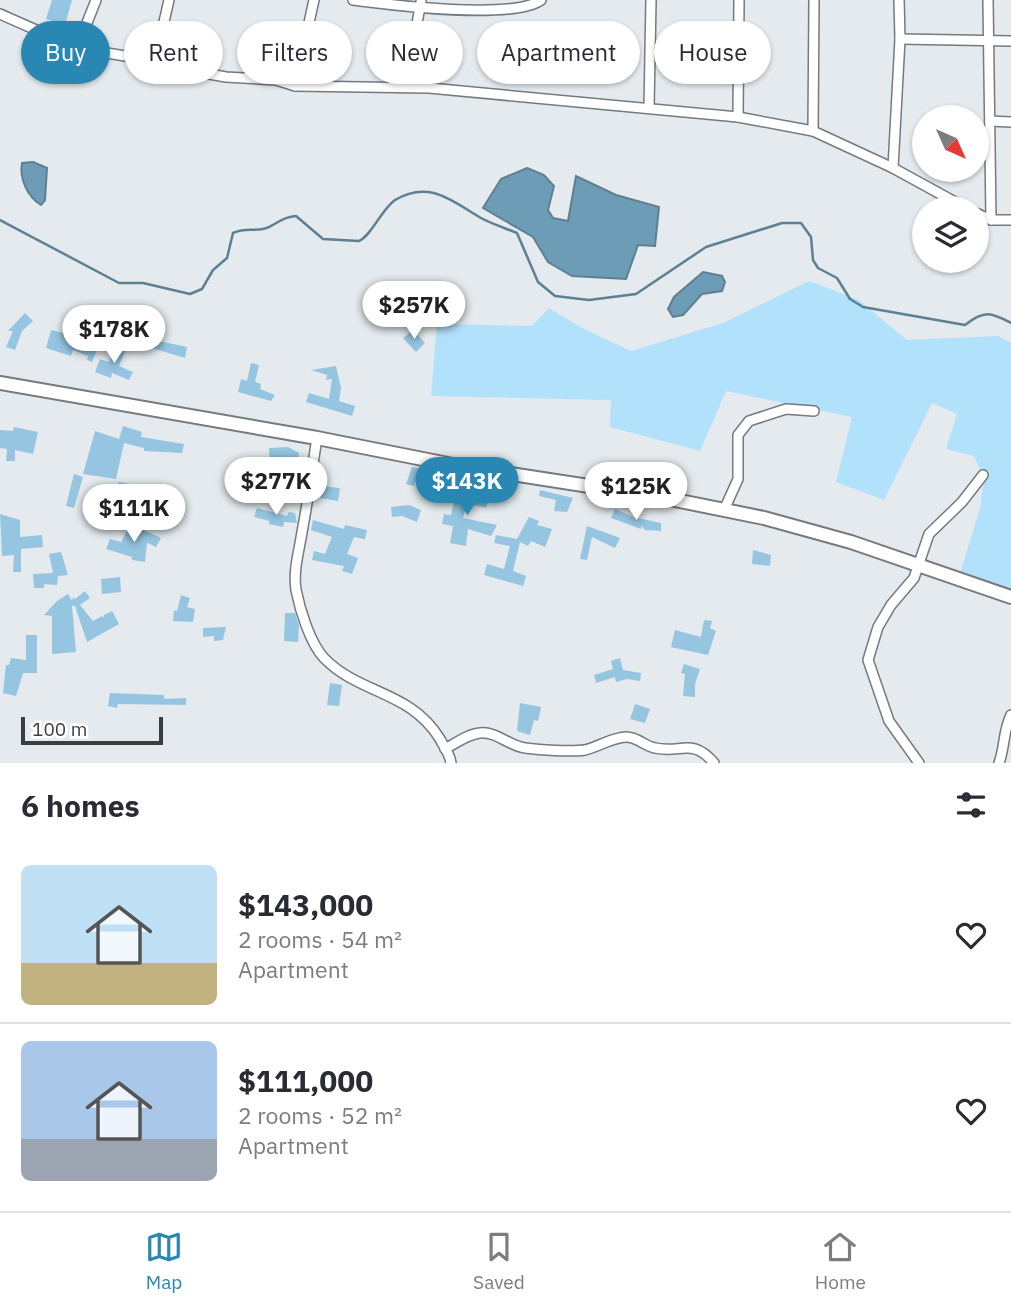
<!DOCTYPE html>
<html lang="en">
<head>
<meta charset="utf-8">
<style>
	:root { --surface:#fff; --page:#f2f2f3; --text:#2b2b33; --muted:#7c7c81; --line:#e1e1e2; --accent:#2887b3 }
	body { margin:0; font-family:"IBM Plex Sans",sans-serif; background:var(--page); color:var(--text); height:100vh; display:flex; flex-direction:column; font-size:26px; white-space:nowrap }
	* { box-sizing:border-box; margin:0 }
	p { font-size:23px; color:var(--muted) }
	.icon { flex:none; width:38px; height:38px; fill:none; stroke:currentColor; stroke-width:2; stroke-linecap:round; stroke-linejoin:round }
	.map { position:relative; height:763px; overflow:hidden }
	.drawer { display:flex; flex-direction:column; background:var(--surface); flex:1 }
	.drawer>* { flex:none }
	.banner { position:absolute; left:21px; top:21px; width:970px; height:63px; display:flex; gap:14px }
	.needle { width:46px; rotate:135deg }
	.tools { position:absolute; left:912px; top:105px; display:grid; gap:14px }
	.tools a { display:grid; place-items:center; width:77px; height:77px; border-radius:50%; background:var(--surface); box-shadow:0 2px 5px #0004; font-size:35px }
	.scale { position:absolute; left:21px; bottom:18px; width:142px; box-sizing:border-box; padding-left:7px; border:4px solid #3b3d3f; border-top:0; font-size:19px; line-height:24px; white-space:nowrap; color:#3b3d3f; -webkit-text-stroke:5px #fff; paint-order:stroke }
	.price { position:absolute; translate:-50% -60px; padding:0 16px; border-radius:24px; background:#fff; color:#222; font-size:23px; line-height:46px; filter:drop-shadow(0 2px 4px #0008) }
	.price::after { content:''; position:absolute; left:50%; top:42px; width:21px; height:16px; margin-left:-10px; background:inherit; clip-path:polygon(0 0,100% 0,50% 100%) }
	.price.active { background:var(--accent); color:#fff }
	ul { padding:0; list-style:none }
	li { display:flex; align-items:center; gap:21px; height:175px; padding:0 21px }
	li+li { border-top:2px solid var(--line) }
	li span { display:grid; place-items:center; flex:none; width:196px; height:140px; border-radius:10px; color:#555 }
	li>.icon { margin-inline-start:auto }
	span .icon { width:84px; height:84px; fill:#fffc; stroke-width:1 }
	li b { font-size:30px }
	h2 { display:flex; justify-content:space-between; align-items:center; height:84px; padding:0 21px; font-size:30px }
	.tag { padding:0 24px; border-radius:32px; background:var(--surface); box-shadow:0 2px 5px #0004; font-size:24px; line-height:63px }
	.tag.active { background:var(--accent); color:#fff }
	.tab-bar { display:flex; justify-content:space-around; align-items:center; height:98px; border-top:2px solid var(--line); background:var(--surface); font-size:19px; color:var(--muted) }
	.tab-bar a { display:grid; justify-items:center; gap:4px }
	.tab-bar .active { color:var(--accent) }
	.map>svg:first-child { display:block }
	.green { fill:#b2e1fc }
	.water { fill:#6d9cb6; stroke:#5e8092; stroke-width:2 }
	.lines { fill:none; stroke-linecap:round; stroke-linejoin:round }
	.stream { stroke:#5e8092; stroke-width:2.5 }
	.building { fill:#95c5e1 }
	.minor-casing { stroke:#747a7d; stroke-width:12 }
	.secondary-casing { stroke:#747a7d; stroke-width:16 }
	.minor { stroke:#fff; stroke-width:9 }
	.secondary { stroke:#fff; stroke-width:12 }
</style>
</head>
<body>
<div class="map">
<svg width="1011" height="763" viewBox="0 0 1011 763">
	<rect width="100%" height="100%" fill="#e4eaee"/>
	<polygon class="green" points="809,281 859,300 907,340 998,336 1011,343 1011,603 956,587 980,508 984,479 974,456 946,449 957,414 932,403 884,500 836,482 852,417 726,391 700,451 610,427 611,400 431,396 437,324 532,326 549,308 582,328 631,351 723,323"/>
	<g class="water">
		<path d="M33,162L47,168L45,200L41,205C28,197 19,179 22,163Z"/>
		<polygon points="527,168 544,175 554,186 548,210 553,218 568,221 576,176 616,195 659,207 655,246 638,245 626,279 572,276 548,262 533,237 483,208 501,179"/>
		<polygon points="703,272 722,276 725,282 722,291 702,294 683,315 673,317 668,309 674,297"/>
	</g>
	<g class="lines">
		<path class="stream" d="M0,220L119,283H143L190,294L202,289L213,270L227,258L233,233C244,228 252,231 263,229C275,227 279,217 296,216L323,239L359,241C372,235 381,210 395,200C430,179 453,202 481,218C492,224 505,228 517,233L538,282L555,296L589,300L636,294L706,247L782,223H801L811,237L813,260L818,268L837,278L850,299L863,307L965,325C984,310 991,312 1011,323"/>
	</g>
	<g class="building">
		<polygon points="52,0 72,0 65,25 46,19"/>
		<polygon points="102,312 113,315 105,341 101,340 92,362 87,360 88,356 73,350 71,356 46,348 51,330 75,336 74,340 91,347"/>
		<polygon points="25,313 33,321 22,331 15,350 6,347 13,331 8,331"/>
		<polygon points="413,330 425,343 416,352 403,338"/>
		<polygon points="154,340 187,347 185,358 152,348"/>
		<polygon points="117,345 126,349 119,366 133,372 129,380 112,373 111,378 95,372 100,359 109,362"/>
		<polygon points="251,363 259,365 255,382 261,384 260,389 275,395 271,401 238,392 241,379 247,381"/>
		<polygon points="336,366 341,388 339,401 355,406 352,416 306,402 309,393 329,399 332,379 326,380 327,375 311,370"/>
		<polygon points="123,426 142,432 141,437 184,444 182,453 144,451 144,448 124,443 116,479 83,474 95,431 119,439"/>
		<polygon points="14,427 38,432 33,454 15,450 15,461 6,461 7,449 0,448 0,430 13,431"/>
		<polygon points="288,447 299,453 297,465 280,465 278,477 256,474 256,494 245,494 245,471 239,470 241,461 270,466 269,448"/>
		<polygon points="412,467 447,473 442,486 416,478 414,486 406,484"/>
		<polygon points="74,474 83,477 74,508 66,506"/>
		<polygon points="119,482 129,484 127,493 130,494 122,516 112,515 113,509 93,507 94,500 112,502"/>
		<polygon points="461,483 472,484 470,493 489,498 486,508 467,503 463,518 497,525 491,536 468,529 466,546 450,543 453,526 442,524 444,514 451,515 454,501 458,502"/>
		<polygon points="322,486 340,488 338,501 320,498"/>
		<polygon points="540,490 573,498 567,512 554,511 556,500 539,496"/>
		<polygon points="409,505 421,510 417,522 402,516 392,517 391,507"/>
		<polygon points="257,508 287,516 288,512 295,513 297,523 284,522 283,527 269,524 269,521 254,517"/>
		<polygon points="615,509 633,517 661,523 661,531 645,530 642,526 641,529 611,518"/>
		<polygon points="0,514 20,520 20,537 42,535 43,547 21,549 21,572 13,572 14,555 2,556"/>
		<polygon points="529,517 539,521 537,525 552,529 545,547 531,541 528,546 520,542 513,571 526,576 523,586 484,575 487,564 504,569 510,546 494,543 496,535 517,539"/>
		<polygon points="313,520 344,529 345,525 367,530 365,539 354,537 347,554 358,558 352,574 342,571 344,566 312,560 314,551 325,554 332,537 311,530"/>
		<polygon points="131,524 161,538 156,547 147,543 145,562 132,560 132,557 106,549 110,539 121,542"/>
		<polygon points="587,526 620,538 615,548 592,537 587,560 580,559"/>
		<polygon points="753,550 771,555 770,566 752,564"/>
		<polygon points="61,552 68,575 58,576 57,585 44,584 44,588 34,588 33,574 53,573 49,554"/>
		<polygon points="120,577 121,592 102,594 101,579"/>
		<polygon points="85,591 90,598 80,605 93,621 102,616 104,618 104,615 112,611 119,624 87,642 75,606 72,606 76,652 52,654 52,616 44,615 57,601 68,594 72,601 73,597 75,599"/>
		<polygon points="181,595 190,598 187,607 195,609 193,622 173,621 174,610 177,611"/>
		<polygon points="285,613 295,613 299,625 298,642 284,641"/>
		<polygon points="704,620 712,621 710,628 716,631 708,655 671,647 675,630 701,637"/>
		<polygon points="226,627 223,640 214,641 214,636 203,637 203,628"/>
		<polygon points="26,635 37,635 37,673 23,673 16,696 3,693 6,665 9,665 11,658 26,660"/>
		<polygon points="620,658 623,670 641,673 640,681 627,679 616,682 615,677 596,683 594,675 613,669 611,661"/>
		<polygon points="684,664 700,669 695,684 695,697 683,696 685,674 681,673"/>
		<polygon points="330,683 342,685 339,706 327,705"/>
		<polygon points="110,693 164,695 164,699 186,698 186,705 118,704 117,708 108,706"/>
		<polygon points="520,703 541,707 538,721 534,720 530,735 517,731"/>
		<polygon points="635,704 650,709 645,723 630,719"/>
	</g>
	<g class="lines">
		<defs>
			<g id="minor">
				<path d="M353,0C391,5 513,20 541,0"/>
				<polyline points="988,0 991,220"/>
				<polyline points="0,14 77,48 155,61 175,68 226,77 276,80 295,86 429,88 738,117 813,131 893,168 966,208"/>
				<polyline points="900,39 1011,41"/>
				<polyline points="77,48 96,0"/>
				<polyline points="155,61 169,0"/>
				<polyline points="295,86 314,0"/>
				<polyline points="405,86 421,2"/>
				<polyline points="649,107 651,0"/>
				<polyline points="738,117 739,0"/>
				<polyline points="990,121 1011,122"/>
				<polyline points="813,131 814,0"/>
				<polyline points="893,168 900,39 899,0"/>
				<polyline points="976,213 991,220 1011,220"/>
				<path d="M317,438C312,469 308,501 302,532C299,552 293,570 296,590C300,610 310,643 324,658C360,695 410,690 440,739C444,747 450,754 451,763"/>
				<polyline points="724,510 738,479 738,435 749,421 786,409 814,411"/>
				<path d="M445,749C456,743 468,734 480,733C496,731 509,746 525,748C540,750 570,752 585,750C598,747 613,737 626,737C638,737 644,746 655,748C681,754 692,737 714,763"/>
				<polyline points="919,763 889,721 868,660 878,627 891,605 914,578 929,534 962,502 983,475"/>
				<path d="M999,763C1005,747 1003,731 1011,715"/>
			</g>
			<polyline id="secondary" points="0,383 317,438 453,465 660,497 764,518 851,542 1011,597"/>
		</defs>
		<use href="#minor" class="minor-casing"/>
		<use href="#secondary" class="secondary-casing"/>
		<use href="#minor" class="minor"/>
		<use href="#secondary" class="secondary"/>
	</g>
</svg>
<div class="tools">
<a><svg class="needle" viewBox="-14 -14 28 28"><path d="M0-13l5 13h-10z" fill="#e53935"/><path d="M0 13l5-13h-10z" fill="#7c7c81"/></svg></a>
<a><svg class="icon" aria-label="layers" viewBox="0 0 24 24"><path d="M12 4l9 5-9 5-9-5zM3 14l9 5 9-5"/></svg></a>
</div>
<div class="scale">100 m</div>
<b class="price" style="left:414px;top:341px">$257K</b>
<b class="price" style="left:114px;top:365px">$178K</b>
<b class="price" style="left:276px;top:517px">$277K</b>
<b class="price active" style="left:467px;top:517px">$143K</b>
<b class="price" style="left:636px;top:522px">$125K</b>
<b class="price" style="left:134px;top:544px">$111K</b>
<div class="banner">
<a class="tag active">Buy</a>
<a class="tag">Rent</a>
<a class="tag">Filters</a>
<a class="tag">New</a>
<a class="tag">Apartment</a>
<a class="tag">House</a>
</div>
</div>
<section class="drawer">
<h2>6 homes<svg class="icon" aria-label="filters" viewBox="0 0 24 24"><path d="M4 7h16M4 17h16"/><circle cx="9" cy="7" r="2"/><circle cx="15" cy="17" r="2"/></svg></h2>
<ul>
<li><span style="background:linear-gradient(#bfe0f5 70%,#c2b280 0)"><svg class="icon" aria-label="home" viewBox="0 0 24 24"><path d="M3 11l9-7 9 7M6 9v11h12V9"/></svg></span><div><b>$143,000</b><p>2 rooms · 54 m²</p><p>Apartment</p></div><svg class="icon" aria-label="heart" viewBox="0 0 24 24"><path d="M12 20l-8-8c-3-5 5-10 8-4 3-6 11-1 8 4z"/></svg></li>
<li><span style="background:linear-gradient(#a9c7e8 70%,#9aa5b1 0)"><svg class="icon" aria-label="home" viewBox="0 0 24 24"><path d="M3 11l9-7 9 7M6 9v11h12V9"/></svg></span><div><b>$111,000</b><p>2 rooms · 52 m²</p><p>Apartment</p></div><svg class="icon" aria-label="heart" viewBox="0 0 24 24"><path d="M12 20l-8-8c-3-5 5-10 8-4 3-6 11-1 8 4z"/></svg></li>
</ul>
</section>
<nav class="tab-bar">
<a class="active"><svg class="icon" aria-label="map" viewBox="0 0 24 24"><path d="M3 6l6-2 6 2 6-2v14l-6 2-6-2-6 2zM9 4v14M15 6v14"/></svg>Map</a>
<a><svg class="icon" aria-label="saved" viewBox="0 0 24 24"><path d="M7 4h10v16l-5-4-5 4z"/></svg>Saved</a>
<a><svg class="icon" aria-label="home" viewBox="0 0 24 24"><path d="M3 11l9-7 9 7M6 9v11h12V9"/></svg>Home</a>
</nav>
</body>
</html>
